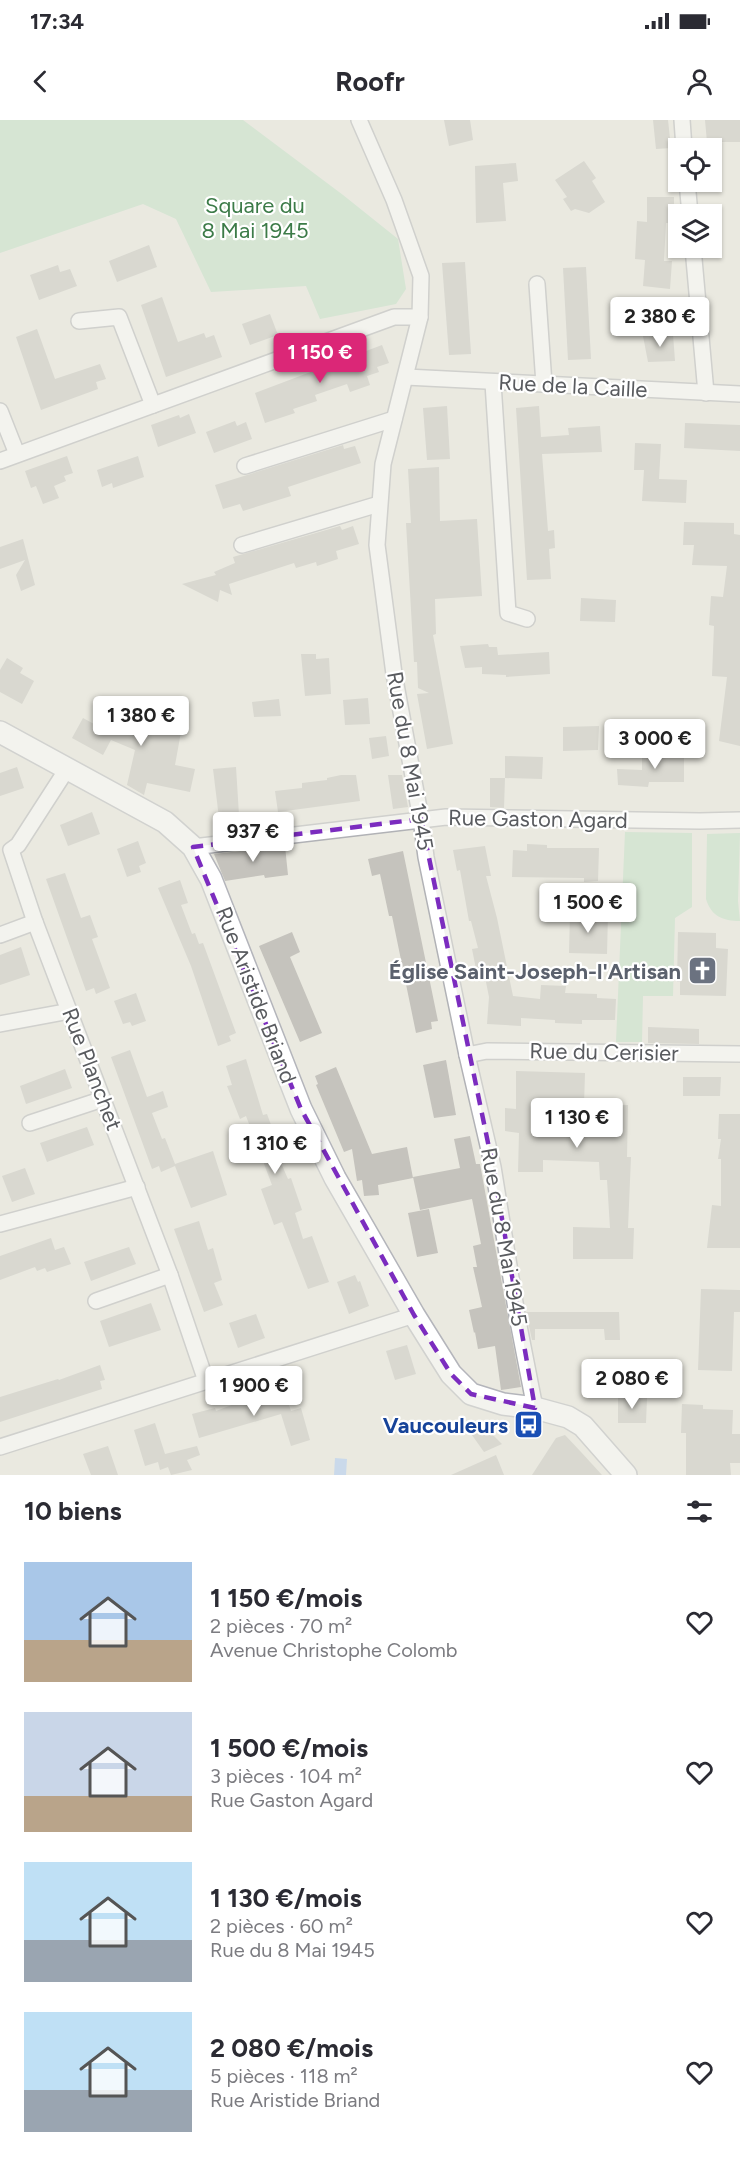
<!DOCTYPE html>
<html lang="fr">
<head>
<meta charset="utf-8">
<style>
	:root { --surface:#fff; --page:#f7f7f7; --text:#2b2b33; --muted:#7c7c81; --accent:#db2777 }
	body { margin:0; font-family:Figtree,sans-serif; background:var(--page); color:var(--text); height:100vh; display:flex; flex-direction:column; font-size:22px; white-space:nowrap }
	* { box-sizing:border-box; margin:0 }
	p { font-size:20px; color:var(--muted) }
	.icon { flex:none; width:33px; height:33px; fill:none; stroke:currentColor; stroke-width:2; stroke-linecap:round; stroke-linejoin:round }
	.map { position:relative; height:1355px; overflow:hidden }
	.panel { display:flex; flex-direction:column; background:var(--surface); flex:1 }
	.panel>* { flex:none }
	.buttons { position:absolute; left:668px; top:18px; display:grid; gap:12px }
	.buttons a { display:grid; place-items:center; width:54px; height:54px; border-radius:0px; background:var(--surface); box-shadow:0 2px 4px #0004; font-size:30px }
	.price { position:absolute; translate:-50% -51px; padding:0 14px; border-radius:6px; background:#fff; color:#222; font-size:20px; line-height:39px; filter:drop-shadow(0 2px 3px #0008) }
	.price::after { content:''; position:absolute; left:50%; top:36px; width:18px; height:14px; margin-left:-9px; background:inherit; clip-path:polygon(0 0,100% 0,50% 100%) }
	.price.active { background:var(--accent); color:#fff }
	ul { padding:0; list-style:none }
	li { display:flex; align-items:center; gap:18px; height:150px; padding:0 24px }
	li span { display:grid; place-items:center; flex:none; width:168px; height:120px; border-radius:0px; color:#555 }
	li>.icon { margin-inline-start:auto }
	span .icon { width:72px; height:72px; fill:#fffc; stroke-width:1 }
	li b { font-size:26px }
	h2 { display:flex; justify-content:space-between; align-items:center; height:72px; padding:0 24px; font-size:26px }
	.status { display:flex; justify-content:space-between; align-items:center; height:42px; padding:0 30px; background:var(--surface); direction:ltr }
	.status svg { height:16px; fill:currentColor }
	header { display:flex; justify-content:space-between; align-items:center; height:78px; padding:0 24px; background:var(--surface); font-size:27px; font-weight:700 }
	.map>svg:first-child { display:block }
	.green { fill:#bedfc4 }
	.water { fill:#a5c6f5 }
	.building { fill:#c5c3bd }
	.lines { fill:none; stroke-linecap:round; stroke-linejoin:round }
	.street-casing { stroke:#b1b2b6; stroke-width:18 }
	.secondary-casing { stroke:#b4b5bb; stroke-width:24 }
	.street { stroke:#fff; stroke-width:15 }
	.secondary { stroke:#fff; stroke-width:21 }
	.marked { fill:none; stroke:#7b2cbf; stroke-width:4.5; stroke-dasharray:12 8; stroke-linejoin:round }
	.labels { text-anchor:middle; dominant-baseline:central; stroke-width:4.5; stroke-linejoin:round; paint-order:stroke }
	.park-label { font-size:22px; fill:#3c7b48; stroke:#fff }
	.street-label { font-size:22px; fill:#595b5f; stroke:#fff }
	.worship-label { font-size:22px; font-weight:bold; fill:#5b616d; stroke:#fff; text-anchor:end }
	.transit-label { font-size:22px; font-weight:bold; fill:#164399; stroke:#fff; text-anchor:end }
</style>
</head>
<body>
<div class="status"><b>17:34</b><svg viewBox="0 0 49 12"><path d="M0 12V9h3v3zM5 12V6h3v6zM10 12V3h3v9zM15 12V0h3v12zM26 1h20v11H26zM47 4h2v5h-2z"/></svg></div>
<header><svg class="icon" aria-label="back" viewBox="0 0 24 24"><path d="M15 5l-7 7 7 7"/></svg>Roofr<svg class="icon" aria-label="person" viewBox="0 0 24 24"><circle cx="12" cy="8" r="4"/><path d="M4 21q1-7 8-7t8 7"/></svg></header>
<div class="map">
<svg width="740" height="1355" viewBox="0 0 740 1355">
	<rect width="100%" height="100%" fill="#eae9e0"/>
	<g class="green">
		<polygon points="0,0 243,0 343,75 398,119 406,169 396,184 320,199 306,166 211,172 176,99 143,84 0,133"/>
		<polygon points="625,712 692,713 692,787 675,798 673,876 643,876 642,922 616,922"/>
		<path d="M740,713L738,781L740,801C723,801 711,796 706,779L707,714Z"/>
	</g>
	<polygon class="water" points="335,1338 347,1339 346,1355 334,1355"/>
	<g class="building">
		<polygon points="444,0 470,0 473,20 449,26"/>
		<polygon points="653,0 668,0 671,28 656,29"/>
		<polygon points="705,0 740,0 740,22 707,22"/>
		<polygon points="584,41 596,58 592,61 605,82 589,93 575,89 571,91 563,79 567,77 555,60"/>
		<polygon points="516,43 518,61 503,63 506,101 476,103 475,46"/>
		<polygon points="647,77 674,77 674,103 666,103 664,141 672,141 670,169 643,166 645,140 635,139 637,101 647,102"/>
		<polygon points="149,125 157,147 117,162 109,141"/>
		<polygon points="465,142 471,234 449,235 442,143"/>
		<polygon points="58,145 60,152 70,149 77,166 39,180 30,155"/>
		<polygon points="586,147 591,239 568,240 563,148"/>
		<polygon points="162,177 178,222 204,213 206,218 214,215 222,237 166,257 141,185"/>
		<polygon points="270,194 278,215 250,225 242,204"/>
		<polygon points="37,209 55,259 100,244 106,259 96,262 98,269 41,290 16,217"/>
		<polygon points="673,214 675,241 648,242 643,216"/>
		<polygon points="382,225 389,243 377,247 379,252 367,256 370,265 350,272 347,264 315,275 317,281 293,289 295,293 265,303 255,273"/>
		<polygon points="447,286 450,339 427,340 423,288"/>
		<polygon points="539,286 541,317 569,315 568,308 600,306 602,332 542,334 548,411 554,410 555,428 549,429 551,459 527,460 516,288"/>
		<polygon points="189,294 196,313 158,327 151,305 179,295 180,298"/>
		<polygon points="235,301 237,306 246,302 252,319 214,333 206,312"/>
		<polygon points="685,303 740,305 740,331 684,328"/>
		<polygon points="635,323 661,324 659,359 687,360 686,383 642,381 644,350 634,350"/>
		<polygon points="343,325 344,329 355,326 361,343 288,367 291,376 243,391 240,384 223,389 215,365"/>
		<polygon points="67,336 73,353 64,356 66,361 54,366 59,378 43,384 36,366 31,368 25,351"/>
		<polygon points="138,336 144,357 113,368 112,363 102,367 97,350"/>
		<polygon points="439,347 440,401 477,399 482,476 435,479 436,514 433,515 453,624 427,629 417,574 429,573 418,568 417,542 414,542 406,403 411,403 408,349"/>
		<polygon points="684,402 734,403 734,414 740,415 740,626 719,621 727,557 712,556 714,506 709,505 711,476 723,477 727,446 692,445 694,425 683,425"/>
		<polygon points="340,406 342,410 353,406 359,424 336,431 338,439 317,446 316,442 296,448 294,443 229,464 232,475 220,470 218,482 182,464 216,455 214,452 235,443 233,437"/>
		<polygon points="23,419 35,465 21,471 16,455 25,440 0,449 0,427"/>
		<polygon points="581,478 616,480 615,502 580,501"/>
		<polygon points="488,524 489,527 497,527 498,535 549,532 550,554 506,557 506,555 482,554 482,547 465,548 460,526"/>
		<polygon points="301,534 316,534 316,539 329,538 331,574 305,576"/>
		<polygon points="7,538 23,548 20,553 34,561 22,584 0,572 0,550"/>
		<polygon points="368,578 370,604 345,605 343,580"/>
		<polygon points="119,579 146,586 144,597 160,600 159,606 181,612 175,645 195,649 190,672 147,663 144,675 127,665 135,630 111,620 103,635 72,618 83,598 105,610 110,604 112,605"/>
		<polygon points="279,579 281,596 254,597 252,582"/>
		<polygon points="599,606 598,630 563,631 563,607"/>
		<polygon points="386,616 389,636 372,639 369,618"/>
		<polygon points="642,632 684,632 684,662 649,662 648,667 618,665 617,649 642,650"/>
		<polygon points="505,636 543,637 542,659 505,658"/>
		<polygon points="17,647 24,668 0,676 0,653"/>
		<polygon points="236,647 239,695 219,698 213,649"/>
		<polygon points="341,655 356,655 360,681 278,692 275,671 302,668 302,663 327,660 327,658"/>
		<polygon points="388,655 402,655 408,687 393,689"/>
		<polygon points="490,658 505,658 504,688 490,687"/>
		<polygon points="92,692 100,714 68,726 60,705"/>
		<polygon points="138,721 146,743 139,746 141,752 127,757 117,729"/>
		<polygon points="527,724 547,725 547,728 599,728 598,761 584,762 584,758 512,757 513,730 527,731"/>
		<polygon points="285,726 288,755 265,758 264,755 225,761 214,734"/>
		<polygon points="485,726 491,756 486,756 497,798 513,876 540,879 541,865 566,866 565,873 597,874 597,878 616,879 615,900 582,900 582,904 555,903 555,900 521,898 521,906 487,904 489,877 484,852 477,854 472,829 478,828 471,801 469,801 460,750 457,751 453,730"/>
		<polygon points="403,731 438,901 431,902 432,909 416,913 392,796 389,796 380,754 372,756 368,739"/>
		<polygon points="65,753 81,798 90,795 98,817 92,819 110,868 96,874 94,868 86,871 46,759"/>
		<polygon points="180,760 188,783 181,785 192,814 195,813 199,824 203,823 236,913 229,916 231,921 218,926 191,846 158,768"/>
		<polygon points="570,793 608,794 607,834 569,833"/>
		<polygon points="292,812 300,832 290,837 322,913 300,922 259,826"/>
		<polygon points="678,812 716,813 716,828 728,829 726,876 680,875 680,862 677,862"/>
		<polygon points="21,827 30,855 0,865 0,835"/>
		<polygon points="136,873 146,901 132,906 130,902 123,904 114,881"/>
		<polygon points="648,907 699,909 699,924 648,923"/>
		<polygon points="130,930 147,977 163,971 168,987 152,993 162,1019 165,1018 175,1044 213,1031 227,1075 191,1088 175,1046 161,1052 159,1046 152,1049 111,937"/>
		<polygon points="246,939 263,995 267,994 281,1032 277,1034 288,1059 291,1058 302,1090 295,1093 303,1119 312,1116 329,1162 308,1169 282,1102 274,1105 261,1069 272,1065 246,996 240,999 227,966 232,965 226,946"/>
		<polygon points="446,940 456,995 434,998 423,945"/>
		<polygon points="336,947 372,1034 407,1027 413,1058 378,1065 379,1075 364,1076 362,1060 357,1061 352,1029 344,1032 316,965 318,964 315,956"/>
		<polygon points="65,949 72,968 26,984 20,966"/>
		<polygon points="516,951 585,953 584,985 628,985 627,1037 631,1037 628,1108 634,1108 633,1139 573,1139 573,1107 610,1108 607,1060 600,1060 599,1042 543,1040 543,1052 518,1052 519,1013 505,1011 505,988 516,989"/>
		<polygon points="683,957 721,957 720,976 683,976"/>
		<polygon points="719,994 740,994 740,1128 707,1128 712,1085 721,1086 721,1039 718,1039 721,1019 718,1019"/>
		<polygon points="87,1007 94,1025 47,1042 40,1023"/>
		<polygon points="470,1016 476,1044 480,1044 521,1267 501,1270 495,1226 478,1229 475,1212 474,1213 469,1190 482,1187 473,1147 477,1147 473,1126 481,1124 472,1079 420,1090 413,1057 460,1048 454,1019"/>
		<polygon points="25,1048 35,1074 12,1082 2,1056"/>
		<polygon points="429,1089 438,1133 417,1137 408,1093"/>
		<polygon points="199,1101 208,1130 213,1128 222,1160 214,1163 223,1185 204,1192 174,1109"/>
		<polygon points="51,1118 55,1130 64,1127 71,1144 47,1152 45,1148 37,1151 35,1147 0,1160 0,1136"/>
		<polygon points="129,1127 136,1144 91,1161 84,1142"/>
		<polygon points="355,1155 358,1162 360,1161 369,1186 349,1194 337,1162"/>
		<polygon points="701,1169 740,1170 740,1192 734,1192 732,1251 698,1250"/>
		<polygon points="151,1183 161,1210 109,1227 100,1201"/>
		<polygon points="526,1192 619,1192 620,1220 605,1220 604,1209 535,1209 535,1220 532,1220"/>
		<polygon points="256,1194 265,1218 238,1228 229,1203"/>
		<polygon points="407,1225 416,1254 395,1260 386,1231"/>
		<polygon points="100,1245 105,1260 100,1261 102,1269 0,1302 0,1277 58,1259 59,1260"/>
		<polygon points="284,1270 291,1291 301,1288 310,1320 291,1326 281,1294 199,1318 192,1294 215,1288 216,1291 266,1272 267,1275"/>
		<polygon points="618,1278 647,1278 646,1303 618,1303"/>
		<polygon points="682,1284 703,1285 703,1289 733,1290 732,1314 740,1314 740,1343 730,1343 731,1355 686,1355 686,1313 681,1313"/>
		<polygon points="480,1302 486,1311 488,1310 502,1324 484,1332 467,1308"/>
		<polygon points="155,1303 165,1334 197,1326 200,1335 187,1340 192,1350 171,1355 168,1347 160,1350 158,1342 145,1346 134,1310"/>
		<polygon points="565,1315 581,1332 602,1355 532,1355 556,1318"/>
		<polygon points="108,1326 118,1355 91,1355 83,1334"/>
		<polygon points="496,1335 504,1355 451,1355"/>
	</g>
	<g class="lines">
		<defs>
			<g id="street">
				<polyline points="359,0 394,80 421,156 420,197 383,344 377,425 394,554 421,699 426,737 467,935 493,1047 518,1201 535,1288"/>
				<polyline points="682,0 684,28"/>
				<polyline points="687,62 690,94"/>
				<polyline points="693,128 706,273"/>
				<polyline points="537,164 544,264"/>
				<polyline points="79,201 119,197 153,285"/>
				<polyline points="406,257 740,274"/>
				<polyline points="493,263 508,493 527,499"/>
				<polyline points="0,291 17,334"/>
				<polyline points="0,341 342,216 394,197 420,197"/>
				<polyline points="245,346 394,299"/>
				<polyline points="242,425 379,384"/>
				<polyline points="67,649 18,725 11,730 35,802 170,1155 206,1261"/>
				<polyline points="193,727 446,697 700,701 740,700"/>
				<polyline points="0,815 35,802"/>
				<polyline points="0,904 70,891"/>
				<polyline points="467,935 487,931 740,934"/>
				<polyline points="30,1003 103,979"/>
				<polyline points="0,1104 137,1067"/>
				<polyline points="96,1181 170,1155"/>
				<polyline points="0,1327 414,1195"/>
			</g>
			<polyline id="secondary" points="0,612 165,702 193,727 211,759 301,989 335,1058 414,1195 451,1254 471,1274 503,1284 535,1288 568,1297 583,1306 626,1355"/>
		</defs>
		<use href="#street" class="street-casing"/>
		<use href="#secondary" class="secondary-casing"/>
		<use href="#street" class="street"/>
		<use href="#secondary" class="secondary"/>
	</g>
	<path d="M0 0H740V1355H0ZM421,699L493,1047L535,1288L471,1274L451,1254L414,1195L301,989L193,727Z" fill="#eae9e0" fill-opacity=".55" fill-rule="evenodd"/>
	<path class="marked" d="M421,699L493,1047L535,1288L471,1274L451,1254L414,1195L301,989L193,727Z"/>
	<defs>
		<symbol id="church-square" viewBox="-11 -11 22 22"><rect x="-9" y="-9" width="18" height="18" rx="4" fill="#6b7280" stroke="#fff"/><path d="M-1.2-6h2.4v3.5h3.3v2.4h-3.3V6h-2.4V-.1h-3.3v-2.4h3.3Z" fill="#fff"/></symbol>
		<symbol id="bus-square" viewBox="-11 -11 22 22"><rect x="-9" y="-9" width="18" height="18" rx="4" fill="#1a4fb4" stroke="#fff"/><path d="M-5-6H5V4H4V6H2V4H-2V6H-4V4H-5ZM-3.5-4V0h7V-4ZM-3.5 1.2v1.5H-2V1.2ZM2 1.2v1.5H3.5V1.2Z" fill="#fff"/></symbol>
	</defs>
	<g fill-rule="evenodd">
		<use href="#church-square" x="686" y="834" width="33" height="33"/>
		<use href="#bus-square" x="512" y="1288" width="33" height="33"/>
	</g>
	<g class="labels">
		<g class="park-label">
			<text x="255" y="85">Square du<tspan x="255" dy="25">8 Mai 1945</tspan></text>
		</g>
		<g class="street-label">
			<text transform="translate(573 266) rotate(3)">Rue de la Caille</text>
			<text transform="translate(410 641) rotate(80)">Rue du 8 Mai 1945</text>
			<text transform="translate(538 699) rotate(1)">Rue Gaston Agard</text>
			<text transform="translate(256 875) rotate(69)">Rue Aristide Briand</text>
			<text transform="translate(604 932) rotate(1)">Rue du Cerisier</text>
			<text transform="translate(92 949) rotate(69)">Rue Planchet</text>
			<text transform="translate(504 1117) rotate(80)">Rue du 8 Mai 1945</text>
		</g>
		<g class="worship-label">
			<text x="681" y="851">Église Saint-Joseph-l'Artisan</text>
		</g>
		<g class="transit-label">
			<text x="508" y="1305">Vaucouleurs</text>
		</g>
	</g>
</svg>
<div class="buttons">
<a><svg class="icon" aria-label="locate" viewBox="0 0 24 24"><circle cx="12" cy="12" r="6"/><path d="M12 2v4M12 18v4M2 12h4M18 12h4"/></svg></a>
<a><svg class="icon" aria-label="layers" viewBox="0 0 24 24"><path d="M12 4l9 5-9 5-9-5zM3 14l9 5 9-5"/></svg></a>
</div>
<b class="price" style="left:660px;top:228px">2 380 €</b>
<b class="price active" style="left:320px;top:264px">1 150 €</b>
<b class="price" style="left:141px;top:627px">1 380 €</b>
<b class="price" style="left:655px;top:650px">3 000 €</b>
<b class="price" style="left:253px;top:743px">937 €</b>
<b class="price" style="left:588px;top:814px">1 500 €</b>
<b class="price" style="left:577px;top:1029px">1 130 €</b>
<b class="price" style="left:275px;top:1055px">1 310 €</b>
<b class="price" style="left:632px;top:1290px">2 080 €</b>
<b class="price" style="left:254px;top:1297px">1 900 €</b>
</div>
<section class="panel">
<h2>10 biens<svg class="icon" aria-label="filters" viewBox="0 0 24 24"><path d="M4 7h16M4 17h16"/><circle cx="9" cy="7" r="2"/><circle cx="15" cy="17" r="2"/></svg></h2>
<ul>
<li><span style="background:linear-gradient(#a9c7e8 65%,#b9a48a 0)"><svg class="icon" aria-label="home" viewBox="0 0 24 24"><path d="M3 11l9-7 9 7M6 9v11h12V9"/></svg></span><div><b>1 150 €/mois</b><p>2 pièces · 70 m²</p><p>Avenue Christophe Colomb</p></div><svg class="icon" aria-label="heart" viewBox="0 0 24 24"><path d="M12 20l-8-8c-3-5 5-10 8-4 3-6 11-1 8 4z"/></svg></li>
<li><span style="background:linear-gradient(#c9d6e8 70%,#b9a48a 0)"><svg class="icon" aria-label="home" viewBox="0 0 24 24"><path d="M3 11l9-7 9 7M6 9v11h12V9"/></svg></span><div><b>1 500 €/mois</b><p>3 pièces · 104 m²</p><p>Rue Gaston Agard</p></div><svg class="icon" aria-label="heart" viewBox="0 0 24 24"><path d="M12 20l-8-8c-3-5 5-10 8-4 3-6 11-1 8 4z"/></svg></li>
<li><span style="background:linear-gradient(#bfe0f5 65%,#9aa5b1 0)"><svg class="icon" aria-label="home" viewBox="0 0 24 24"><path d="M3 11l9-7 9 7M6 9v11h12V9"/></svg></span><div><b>1 130 €/mois</b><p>2 pièces · 60 m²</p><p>Rue du 8 Mai 1945</p></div><svg class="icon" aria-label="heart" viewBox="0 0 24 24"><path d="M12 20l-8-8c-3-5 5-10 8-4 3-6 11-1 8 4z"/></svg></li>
<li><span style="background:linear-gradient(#bfe0f5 65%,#9aa5b1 0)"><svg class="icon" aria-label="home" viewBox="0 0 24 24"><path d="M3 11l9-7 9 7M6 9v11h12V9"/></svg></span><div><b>2 080 €/mois</b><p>5 pièces · 118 m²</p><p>Rue Aristide Briand</p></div><svg class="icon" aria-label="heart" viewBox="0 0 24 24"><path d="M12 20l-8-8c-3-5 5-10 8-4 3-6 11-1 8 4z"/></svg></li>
</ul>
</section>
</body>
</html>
